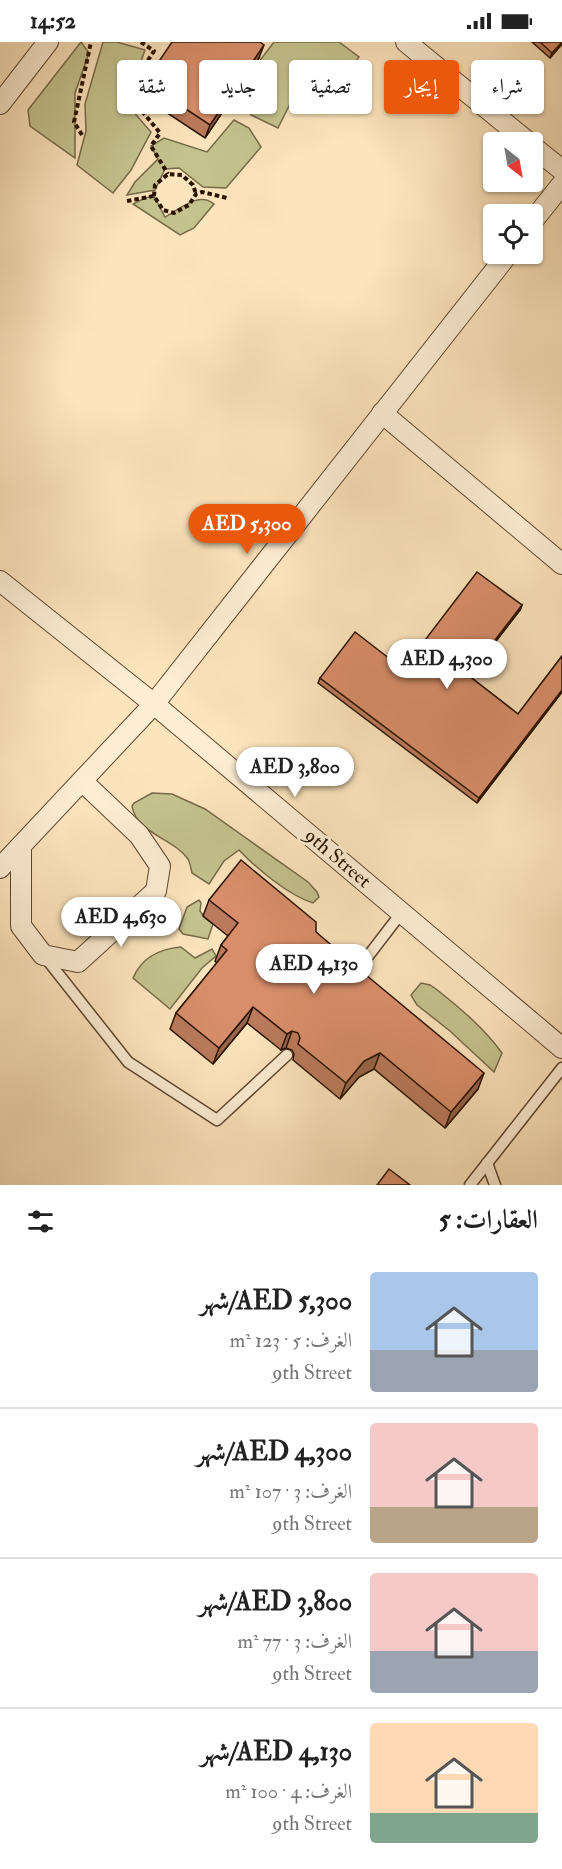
<!DOCTYPE html>
<html lang="ar">
<head>
<meta charset="utf-8">
<style>
	:root { --surface:#fff; --page:#f6f6f6; --text:#222; --muted:#767676; --line:#e0e0e0; --accent:#ea580c }
	body { margin:0; font-family:"IM FELL Double Pica",Amiri,serif; background:var(--page); color:var(--text); direction:rtl; height:100vh; display:flex; flex-direction:column; font-size:22px; white-space:nowrap }
	* { box-sizing:border-box; margin:0 }
	p { font-size:20px; color:var(--muted) }
	.icon { flex:none; width:33px; height:33px; fill:none; stroke:currentColor; stroke-width:2; stroke-linecap:round; stroke-linejoin:round }
	.map { position:relative; height:1143px; overflow:hidden; direction:ltr }
	.details { display:flex; flex-direction:column; background:var(--surface); flex:1 }
	.details>* { flex:none }
	.top-card { position:absolute; left:18px; top:18px; width:526px; height:54px; direction:rtl; display:flex; gap:12px }
	.needle { width:39px; rotate:149deg }
	.buttons { position:absolute; left:483px; top:90px; display:grid; gap:12px }
	.buttons a { display:grid; place-items:center; width:60px; height:60px; border-radius:6px; background:var(--surface); box-shadow:0 2px 4px #0004; font-size:30px }
	.price { position:absolute; translate:-50% -51px; padding:0 14px; border-radius:21px; background:#fff; color:#222; font-size:20px; line-height:39px; filter:drop-shadow(0 2px 3px #0008) }
	.price::after { content:''; position:absolute; left:50%; top:36px; width:18px; height:14px; margin-left:-9px; background:inherit; clip-path:polygon(0 0,100% 0,50% 100%) }
	.price.selected { background:var(--accent); color:#fff }
	ul { padding:0; list-style:none }
	li { display:flex; align-items:center; gap:18px; height:150px; padding:0 24px }
	li+li { border-top:2px solid var(--line) }
	li span { display:grid; place-items:center; flex:none; width:168px; height:120px; border-radius:6px; color:#555 }
	li>.icon { margin-inline-start:auto }
	span .icon { width:72px; height:72px; fill:#fffc; stroke-width:1 }
	li b { font-size:26px }
	h2 { display:flex; justify-content:space-between; align-items:center; height:72px; padding:0 24px; font-size:26px }
	.pill { padding:0 21px; border-radius:6px; background:var(--surface); box-shadow:0 2px 4px #0004; font-size:21px; line-height:54px }
	.pill.selected { background:var(--accent); color:#fff }
	.status { display:flex; justify-content:space-between; align-items:center; height:42px; padding:0 30px; background:var(--surface); direction:ltr }
	.status svg { height:16px; fill:currentColor }
	.map>svg:first-child { display:block }
	.green { fill:#c4c28d; stroke:#766a48; stroke-width:1.5 }
	.lines { fill:none; stroke-linecap:round; stroke-linejoin:round }
	.lane-casing { stroke:#5e4731; stroke-width:13 }
	.street-casing { stroke:#5e4731; stroke-width:22 }
	.path { stroke:#291303; stroke-width:4; stroke-dasharray:4.5 3; stroke-linecap:butt }
	.lane { stroke:#fdedd3; stroke-width:10 }
	.street { stroke:#fdedd3; stroke-width:20 }
	.wall { fill:#ba7a5b; stroke:#291303; stroke-width:1.5 }
	.shaded-wall { fill:#97634a; stroke:#291303; stroke-width:1.5 }
	.building { fill:#d88e6a; stroke:#291303; stroke-width:1.5 }
	.labels { text-anchor:middle; dominant-baseline:central; stroke-width:6; stroke-linejoin:round; paint-order:stroke }
	.street-label { font-size:20px; fill:#291303; stroke:#fdedd3 }
</style>
</head>
<body>
<div class="status"><b>14:52</b><svg viewBox="0 0 49 12"><path d="M0 12V9h3v3zM5 12V6h3v6zM10 12V3h3v9zM15 12V0h3v12zM26 1h20v11H26zM47 4h2v5h-2z"/></svg></div>
<div class="map">
<svg width="562" height="1143" viewBox="0 0 562 1143">
	<rect width="100%" height="100%" fill="#fce4bc"/>
	<filter id="stains"><feTurbulence type="fractalNoise" baseFrequency=".00333" numOctaves="4"/><feColorMatrix values="0 0 0 0 .2 0 0 0 0 .09 0 0 0 0 .02 0 0 0 .5 -.17"/></filter>
	<radialGradient id="worn" r=".72"><stop offset=".6" stop-color="#630" stop-opacity="0"/><stop offset="1" stop-color="#630" stop-opacity=".3"/></radialGradient>
	<g class="green">
		<polygon points="81,0 89,11 75,51 75,116 30,84 28,68"/>
		<polygon points="103,0 117,0 145,8 139,25 121,34 119,53 151,90 131,128 113,151 77,123 86,89 85,62"/>
		<polygon points="274,0 339,0 359,15 351,27 305,32 278,86 251,73 239,46"/>
		<polygon points="234,78 249,86 261,105 226,146 203,145 179,126 165,127 155,148 127,153 135,140 158,117 151,104 164,96 207,110"/>
		<path d="M154,154L165,175C180,167 199,149 214,162L194,186L180,193L133,162L145,156Z"/>
		<path d="M152,751L172,752L205,767L308,840L317,850L319,855L313,861C288,853 256,826 239,808L224,819L209,842L192,831C191,826 190,821 188,817C173,796 136,791 132,764L134,761Z"/>
		<polygon points="199,858 201,861 200,869 205,876 213,882 208,897 183,892 179,887 187,865"/>
		<path d="M181,905L195,916L212,907L216,914L202,926L170,967L133,936C142,915 159,907 181,905Z"/>
		<path d="M421,941L430,943L436,947C460,966 484,986 502,1011L494,1030L450,989L417,963L411,953Z"/>
	</g>
	<g class="lines">
		<defs>
			<g id="lane">
				<polyline points="45,915 128,1020 217,1078 287,1013"/>
				<polyline points="349,939 402,870"/>
				<polyline points="487,1121 495,1143"/>
				<polyline points="470,1143 562,1026"/>
			</g>
			<g id="street">
				<polyline points="406,0 528,100"/>
				<polyline points="0,62 48,0"/>
				<polyline points="532,104 562,128"/>
				<polyline points="532,180 562,142"/>
				<polyline points="382,371 562,522"/>
				<polyline points="0,539 154,662 562,1006"/>
				<polyline points="21,804 21,884 43,913 78,920 156,849 160,824 139,793 82,739"/>
				<polyline points="0,826 154,662 508,212"/>
			</g>
		</defs>
		<use href="#lane" class="lane-casing"/>
		<use href="#street" class="street-casing"/>
		<g class="path">
			<polyline points="141,0 154,9 135,38 142,69 160,91 151,104 168,132"/>
			<polyline points="82,93 74,80 91,0"/>
			<polyline points="154,154 155,143 168,132 182,133 193,143 196,152"/>
			<polyline points="127,159 154,154 163,168 174,171 189,163 196,152 202,150 227,156"/>
		</g>
		<use href="#lane" class="lane"/>
		<use href="#street" class="street"/>
	</g>
	<g class="wall">
		<polygon points="532,0 562,0 562,2 550,16"/>
		<polygon points="259,16 205,96 140,53 145,40"/>
		<polygon points="522,563 520,568 469,634 518,672 562,614 562,650 477,761 318,641 320,636 403,627"/>
		<polygon points="209,858 316,890 347,922 350,928 478,1047 445,1086 374,1027 359,1035 340,1057 293,1018 294,1012 292,1008 286,1006 281,1008 247,981 213,1022 170,987 176,971 217,921 215,919 221,903 228,894 203,874"/>
	</g>
	<g class="shaded-wall">
		<polygon points="562,0 562,2 550,16 552,11"/>
		<polygon points="264,3 259,16 205,96 210,83"/>
		<polygon points="522,563 520,568 466,638 468,633"/>
		<polygon points="562,648 562,650 477,761 479,756"/>
		<polygon points="253,965 247,981 213,1022 219,1006"/>
		<polygon points="292,989 286,1006 281,1008 287,992"/>
		<polygon points="380,1011 374,1027 359,1035 340,1057 346,1041 364,1019"/>
		<polygon points="484,1031 478,1047 445,1086 451,1070"/>
	</g>
	<g class="building">
		<polygon points="172,0 260,0 264,3 210,83 145,40"/>
		<polygon points="540,0 562,0 552,11"/>
		<polygon points="477,530 522,563 468,633 518,672 562,614 562,648 479,756 320,636 355,590 403,627"/>
		<polygon points="241,818 316,880 316,890 349,918 347,922 350,928 354,930 360,928 484,1031 451,1070 380,1011 364,1019 346,1041 298,1002 300,996 298,991 292,989 287,992 253,965 219,1006 176,971 227,908 221,903 238,881 209,858"/>
		<polygon points="389,1127 410,1143 377,1143"/>
	</g>
	<g class="labels">
		<g class="street-label">
			<text transform="translate(338 816) rotate(40)">9th Street</text>
		</g>
	</g>
	<rect width="100%" height="100%" filter="url(#stains)"/>
	<rect width="100%" height="100%" fill="url(#worn)"/>
</svg>
<div class="buttons">
<a><svg class="needle" viewBox="-14 -14 28 28"><path d="M0-13l5 13h-10z" fill="#e53935"/><path d="M0 13l5-13h-10z" fill="#767676"/></svg></a>
<a><svg class="icon" aria-label="locate" viewBox="0 0 24 24"><circle cx="12" cy="12" r="6"/><path d="M12 2v4M12 18v4M2 12h4M18 12h4"/></svg></a>
</div>
<b class="price selected" style="left:247px;top:513px">AED 5,300</b>
<b class="price" style="left:447px;top:648px">AED 4,300</b>
<b class="price" style="left:295px;top:756px">AED 3,800</b>
<b class="price" style="left:121px;top:906px">AED 4,630</b>
<b class="price" style="left:314px;top:953px">AED 4,130</b>
<div class="top-card">
<a class="pill">شراء</a>
<a class="pill selected">إيجار</a>
<a class="pill">تصفية</a>
<a class="pill">جديد</a>
<a class="pill">شقة</a>
</div>
</div>
<section class="details">
<h2>العقارات: 5<svg class="icon" aria-label="filters" viewBox="0 0 24 24"><path d="M4 7h16M4 17h16"/><circle cx="9" cy="7" r="2"/><circle cx="15" cy="17" r="2"/></svg></h2>
<ul>
<li><span style="background:linear-gradient(#a9c7e8 65%,#9aa5b1 0)"><svg class="icon" aria-label="home" viewBox="0 0 24 24"><path d="M3 11l9-7 9 7M6 9v11h12V9"/></svg></span><div><b>AED 5,300/شهر</b><p>الغرف: 5 · 123 m²</p><p>9th Street</p></div></li>
<li><span style="background:linear-gradient(#f6c9c9 70%,#b9a48a 0)"><svg class="icon" aria-label="home" viewBox="0 0 24 24"><path d="M3 11l9-7 9 7M6 9v11h12V9"/></svg></span><div><b>AED 4,300/شهر</b><p>الغرف: 3 · 107 m²</p><p>9th Street</p></div></li>
<li><span style="background:linear-gradient(#f6c9c9 65%,#9aa5b1 0)"><svg class="icon" aria-label="home" viewBox="0 0 24 24"><path d="M3 11l9-7 9 7M6 9v11h12V9"/></svg></span><div><b>AED 3,800/شهر</b><p>الغرف: 3 · 77 m²</p><p>9th Street</p></div></li>
<li><span style="background:linear-gradient(#ffd9b3 75%,#7fa58c 0)"><svg class="icon" aria-label="home" viewBox="0 0 24 24"><path d="M3 11l9-7 9 7M6 9v11h12V9"/></svg></span><div><b>AED 4,130/شهر</b><p>الغرف: 4 · 100 m²</p><p>9th Street</p></div></li>
</ul>
</section>
</body>
</html>
